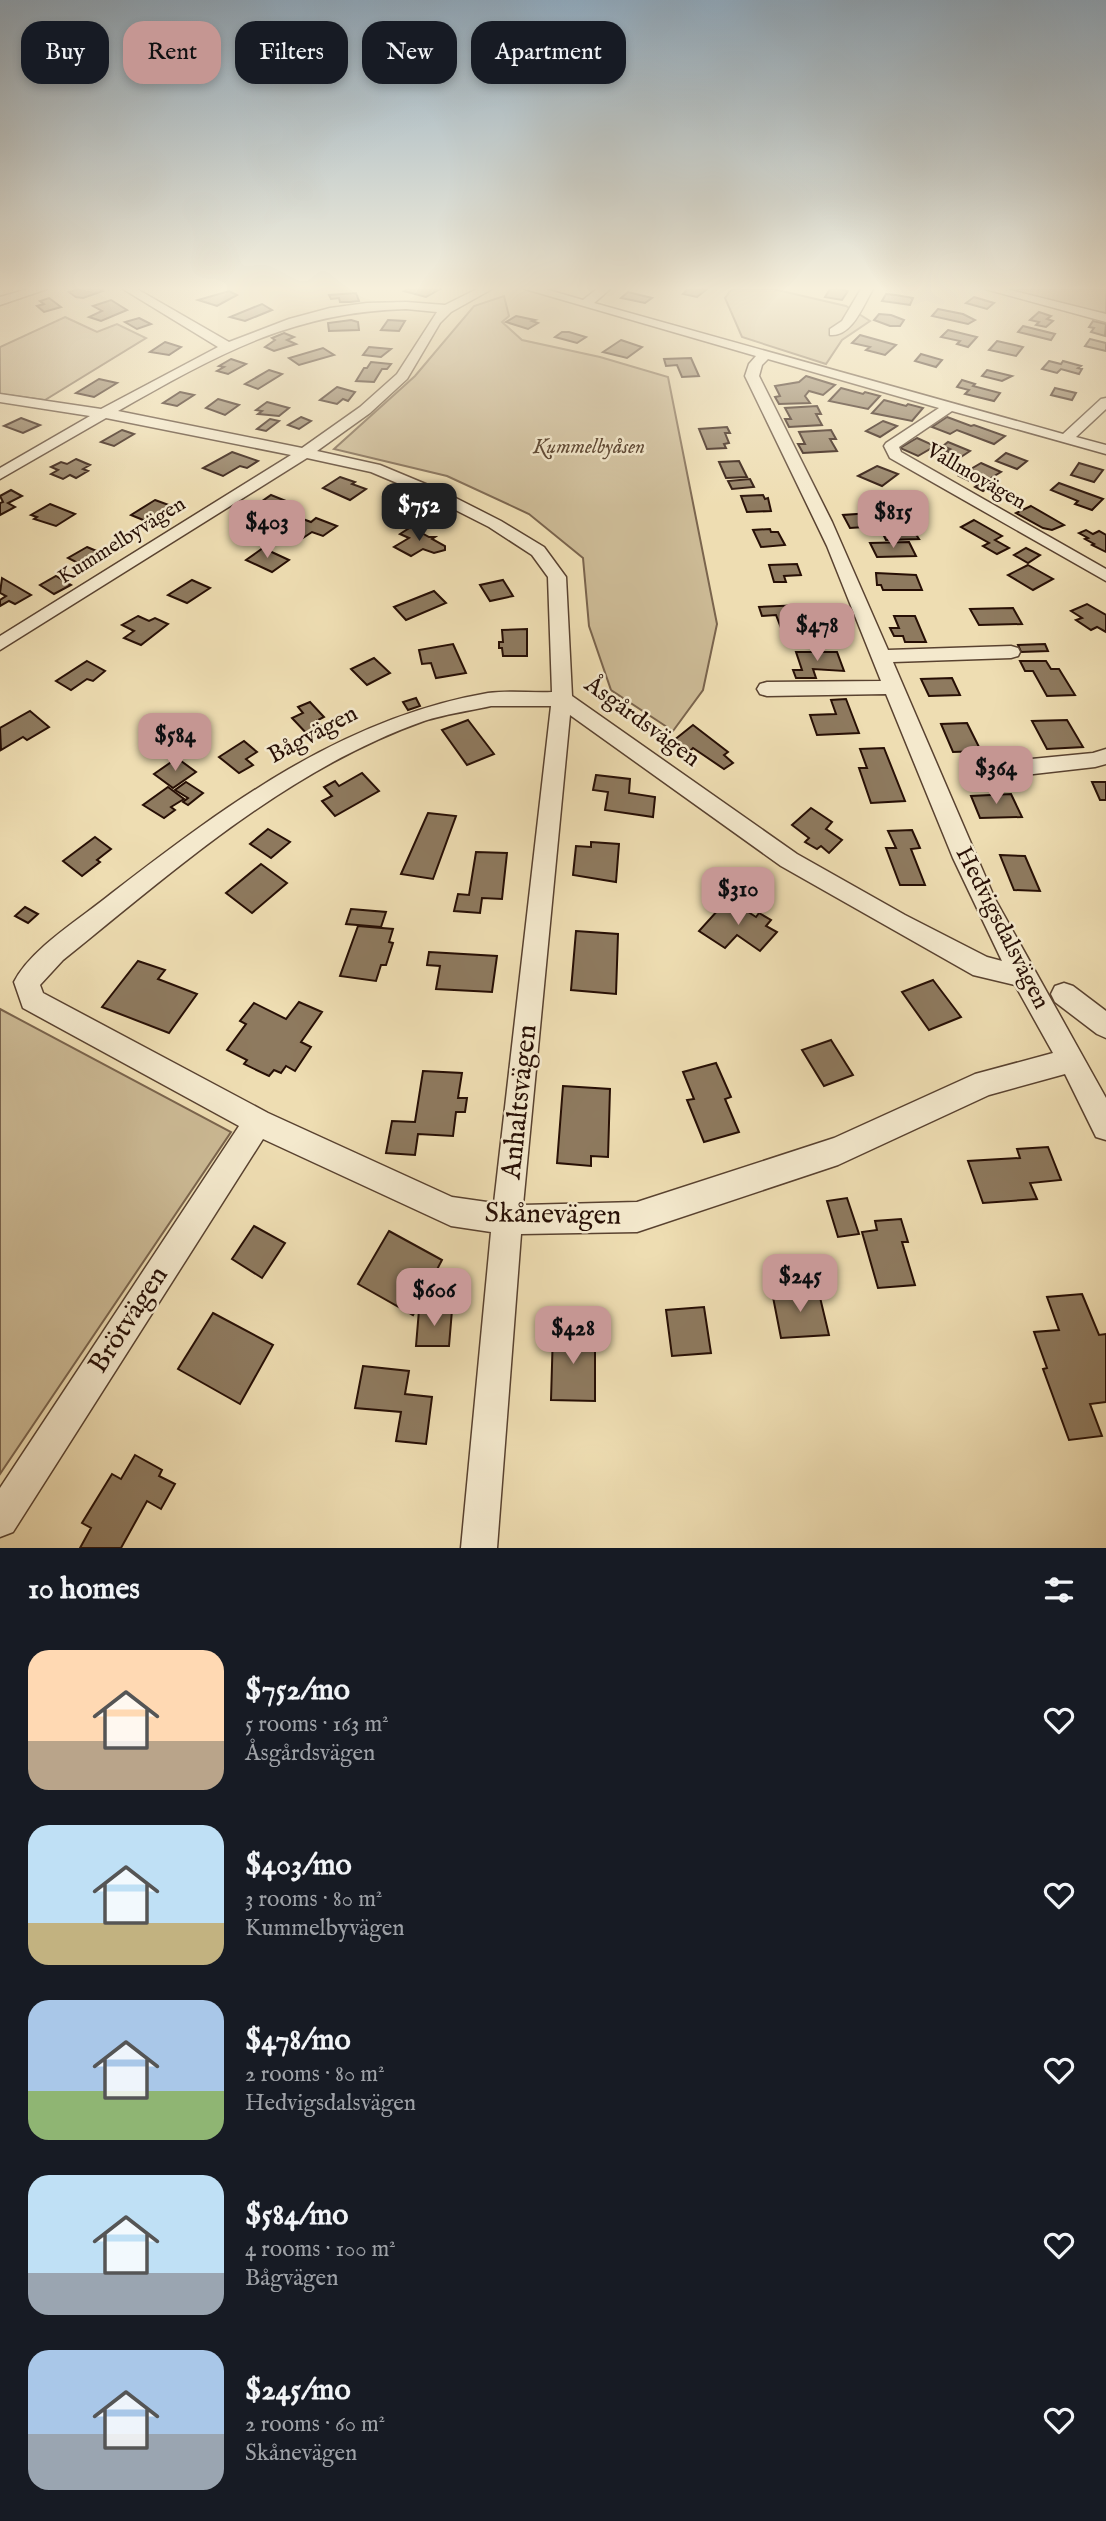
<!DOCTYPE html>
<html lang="en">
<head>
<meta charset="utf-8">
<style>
	:root { --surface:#171b24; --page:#20242c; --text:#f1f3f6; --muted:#9ea1a6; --accent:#c59692 }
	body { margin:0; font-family:"IM FELL English",serif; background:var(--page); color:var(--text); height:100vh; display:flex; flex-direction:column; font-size:26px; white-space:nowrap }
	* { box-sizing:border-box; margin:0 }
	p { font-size:23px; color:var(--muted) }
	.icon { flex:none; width:38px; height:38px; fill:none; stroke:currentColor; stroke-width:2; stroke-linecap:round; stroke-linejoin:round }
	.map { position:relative; height:1548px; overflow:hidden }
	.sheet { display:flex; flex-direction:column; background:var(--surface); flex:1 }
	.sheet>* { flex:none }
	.top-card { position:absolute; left:21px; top:21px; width:700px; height:63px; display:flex; gap:14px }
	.price { position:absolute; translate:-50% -60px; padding:0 16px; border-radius:14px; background:var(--accent); color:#111; font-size:23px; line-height:46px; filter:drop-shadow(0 2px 4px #0008) }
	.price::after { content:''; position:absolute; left:50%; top:42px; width:21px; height:16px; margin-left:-10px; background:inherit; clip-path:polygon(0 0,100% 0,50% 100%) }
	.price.selected { background:#222; color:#fff }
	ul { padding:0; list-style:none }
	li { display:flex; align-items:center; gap:21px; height:175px; padding:0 28px }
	li span { display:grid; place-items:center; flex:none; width:196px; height:140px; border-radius:21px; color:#555 }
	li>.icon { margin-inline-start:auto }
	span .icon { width:84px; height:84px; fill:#fffc; stroke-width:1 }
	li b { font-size:30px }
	h2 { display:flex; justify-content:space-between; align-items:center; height:84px; padding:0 28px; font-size:30px }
	.chip { padding:0 24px; border-radius:21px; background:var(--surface); box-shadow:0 4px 10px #0003; font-size:24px; line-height:63px }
	.chip.selected { background:var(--accent); color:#111 }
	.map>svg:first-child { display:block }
	.green { fill:#ccba95; stroke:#7a644d; stroke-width:2 }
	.building { fill:#8e7a5f; stroke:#270f05; stroke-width:2 }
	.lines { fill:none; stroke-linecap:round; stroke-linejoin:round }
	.minor-casing { stroke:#594230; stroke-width:3 }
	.minor { fill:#f4e9cd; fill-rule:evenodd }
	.labels { text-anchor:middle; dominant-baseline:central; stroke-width:5; stroke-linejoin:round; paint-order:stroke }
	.far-park-label { font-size:21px; font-style:italic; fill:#614b37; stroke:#f4e9cd }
	.far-street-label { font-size:21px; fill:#270f05; stroke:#f4e9cd }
	.street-label { font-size:24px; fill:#270f05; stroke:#f4e9cd }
	.near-street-label { font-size:28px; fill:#270f05; stroke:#f4e9cd }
</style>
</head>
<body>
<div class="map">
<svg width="1106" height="1548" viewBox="0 0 1106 1548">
	<rect width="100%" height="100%" fill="#eeddb2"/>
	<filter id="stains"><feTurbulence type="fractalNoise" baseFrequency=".00286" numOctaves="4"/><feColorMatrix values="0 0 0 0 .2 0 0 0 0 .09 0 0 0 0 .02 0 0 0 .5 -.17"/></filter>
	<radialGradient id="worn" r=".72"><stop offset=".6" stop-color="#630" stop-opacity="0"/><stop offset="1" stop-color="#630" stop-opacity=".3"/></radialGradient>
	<g class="green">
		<polygon points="732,289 773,289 846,306 870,321 842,340 826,364 742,337 725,298"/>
		<polygon points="1008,289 1106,289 1106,313 1078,309"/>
		<polygon points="504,296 509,316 502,322 522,340 600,357 668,377 717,624 703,690 673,731 611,690 589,626 583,558 529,514 447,476 334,449 415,376 474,306"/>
		<polygon points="65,317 97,332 117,324 146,338 45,400 0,394 0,347"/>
		<polygon points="0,1009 231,1132 0,1474"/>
	</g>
	<g class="building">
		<polygon points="78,289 102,289 103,291 83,298 76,297 69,292"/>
		<polygon points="407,289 440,289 426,297 404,291"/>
		<polygon points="688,289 707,289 697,297 683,294"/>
		<polygon points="830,289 838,289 848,291 842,300 825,297"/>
		<polygon points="229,291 237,295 217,306 198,300"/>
		<polygon points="628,292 652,298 645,303 621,298"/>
		<polygon points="356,293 359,301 350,302 340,302 339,298 331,299 329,295"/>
		<polygon points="886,294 896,295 913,298 910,305 882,301"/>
		<polygon points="974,297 994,303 987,309 966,303"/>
		<polygon points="49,298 61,307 44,312 37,306 44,304 40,301"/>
		<polygon points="111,300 127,310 101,321 89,317 102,311 93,306"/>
		<polygon points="262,304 272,310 245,321 230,317"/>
		<polygon points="938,309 963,314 975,320 968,324 932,316"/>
		<polygon points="1039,312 1051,316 1047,319 1053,321 1046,327 1036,325 1039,322 1030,320"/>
		<polygon points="879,314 891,315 904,320 900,326 890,326 874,320"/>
		<polygon points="516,316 535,320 532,321 538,323 528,329 506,322"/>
		<polygon points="139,318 151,324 137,329 125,322"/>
		<polygon points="351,320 358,322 359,330 329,331 328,323"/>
		<polygon points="388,320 405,321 399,331 381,330"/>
		<polygon points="1093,321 1106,324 1105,336 1091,332 1094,328 1089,327"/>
		<polygon points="1023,326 1055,334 1051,340 1018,332"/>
		<polygon points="948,330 977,337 968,347 957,344 960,341 941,337"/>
		<polygon points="562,332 569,332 586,337 577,343 555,337"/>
		<polygon points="284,333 294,337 287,340 296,344 274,351 265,347 275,340 272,338"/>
		<polygon points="860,335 896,345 885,355 866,350 870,347 852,343"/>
		<polygon points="1090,339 1106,343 1106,351 1085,346"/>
		<polygon points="621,340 642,347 627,358 603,352"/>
		<polygon points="997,341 1023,347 1016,356 989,350"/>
		<polygon points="165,342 181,347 169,355 150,352"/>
		<polygon points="369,347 391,349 381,357 363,355"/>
		<polygon points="323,348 334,355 299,365 289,358"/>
		<polygon points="921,354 942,360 936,367 915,361"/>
		<polygon points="691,358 699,376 682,377 677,365 666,366 664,359"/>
		<polygon points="231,359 246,364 228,374 217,371 224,367 219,366"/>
		<polygon points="1049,361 1061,364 1063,361 1081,366 1078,368 1082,369 1079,374 1061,369 1057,373 1042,369"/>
		<polygon points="371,362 391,364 387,369 382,369 374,382 356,381 364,368 367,368"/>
		<polygon points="269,370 282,374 258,389 245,384"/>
		<polygon points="987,370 1012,376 1002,381 982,376"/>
		<polygon points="806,376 835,385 823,395 809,391 805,396 810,403 779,404 775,397 780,396 775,386 799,382"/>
		<polygon points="99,379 117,383 94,397 76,393"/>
		<polygon points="962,380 975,384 973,386 1000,393 994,401 965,394 969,390 957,387"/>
		<polygon points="337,387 355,392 348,401 343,399 337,404 320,400"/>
		<polygon points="841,388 863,394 865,392 880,396 868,409 829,401"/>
		<polygon points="1055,388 1076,393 1072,400 1051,395"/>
		<polygon points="180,392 194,395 177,406 163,403"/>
		<polygon points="218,399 239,405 225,415 206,408"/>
		<polygon points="884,400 906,406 908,404 923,408 912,421 872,413"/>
		<polygon points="267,402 289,408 279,416 258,414 262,411 256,410"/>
		<polygon points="817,406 821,414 816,414 822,425 789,427 785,419 791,419 785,408"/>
		<polygon points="301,417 311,421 299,429 288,425"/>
		<polygon points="947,417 971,426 974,425 1005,436 994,444 957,430 950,434 932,427"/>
		<polygon points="21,418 40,425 23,433 4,426"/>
		<polygon points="270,419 279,421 266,431 257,429"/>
		<polygon points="883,421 897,426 880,437 866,431"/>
		<polygon points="727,427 730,433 725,433 729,443 724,444 726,448 707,449 699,429"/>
		<polygon points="122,430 134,434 114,446 101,442"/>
		<polygon points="831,430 836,439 830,439 837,451 803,453 798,444 805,444 799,432"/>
		<polygon points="917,438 935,446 918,456 900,448"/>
		<polygon points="948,442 970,451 961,457 946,451 950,449 943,446"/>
		<polygon points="232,452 258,461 247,468 240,466 223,476 203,468"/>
		<polygon points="1006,453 1027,461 1017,469 996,461"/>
		<polygon points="76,459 90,465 83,469 88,471 76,478 70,475 63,479 51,474 58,470 51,467 61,462 67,464"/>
		<polygon points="739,461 747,477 726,478 719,462"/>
		<polygon points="981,463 1001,472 986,481 994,484 983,491 975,487 978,485 959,476"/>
		<polygon points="1079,463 1103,470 1094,482 1071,475"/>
		<polygon points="877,466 898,474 882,486 858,476"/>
		<polygon points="340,477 355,482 352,484 366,489 350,500 323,488"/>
		<polygon points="750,479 754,487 732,489 728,481"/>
		<polygon points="1059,483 1103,499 1092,510 1075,504 1078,501 1051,490"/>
		<polygon points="11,490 22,496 8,503 15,507 0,515 0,503 3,502 0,496"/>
		<polygon points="271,495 286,501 277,507 261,502"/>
		<polygon points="763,495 765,499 768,498 771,511 747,512 741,496"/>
		<polygon points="155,500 177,508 153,524 131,515"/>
		<polygon points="50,504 75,514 56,526 34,519 37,517 31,515"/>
		<polygon points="1031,506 1064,525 1052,530 1043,528 1016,513"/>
		<polygon points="871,513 879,526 850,528 843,515"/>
		<polygon points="300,518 311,522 316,518 337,526 323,536 312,532 300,540 290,536 298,531 288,527"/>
		<polygon points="974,520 1002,536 995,540 1009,548 997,554 983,546 989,543 961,527"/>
		<polygon points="411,527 429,537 435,537 432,539 445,546 445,550 434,553 423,549 411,556 394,547 409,538 400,534"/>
		<polygon points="770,529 771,532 778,532 785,545 761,547 753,530"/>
		<polygon points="1086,530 1093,534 1099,531 1106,535 1106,552 1092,545 1094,544 1085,539 1088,538 1079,533"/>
		<polygon points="915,533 919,539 886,540 883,534"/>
		<polygon points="909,542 916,556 877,557 870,543"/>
		<polygon points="87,547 99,552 80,564 68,558"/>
		<polygon points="263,548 289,560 272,572 246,560"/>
		<polygon points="1026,548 1040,555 1028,563 1014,555"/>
		<polygon points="797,564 801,575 784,576 786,582 774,582 769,565"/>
		<polygon points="1028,565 1053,579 1033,590 1008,575"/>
		<polygon points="876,573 916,575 922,590 883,590 881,585 877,585"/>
		<polygon points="56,576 71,585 54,594 40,585"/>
		<polygon points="2,578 31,595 15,604 9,601 0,606 0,600 6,596 0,593"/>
		<polygon points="192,580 210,588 187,603 168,595"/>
		<polygon points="503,580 513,596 490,601 480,585"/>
		<polygon points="434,591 446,603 406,620 394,607"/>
		<polygon points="1087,604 1106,615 1106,632 1097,627 1091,630 1076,620 1082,618 1071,611"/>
		<polygon points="803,605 807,613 800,613 806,626 781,628 776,615 762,616 759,607"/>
		<polygon points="1013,608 1022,624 979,625 970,609"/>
		<polygon points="138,616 149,621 155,618 168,624 141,645 124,638 134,631 122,625"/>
		<polygon points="894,616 915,616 926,642 905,642 903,636 894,636 890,628 899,628"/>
		<polygon points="527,629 527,656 503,656 502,648 499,648 499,642 503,642 502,630"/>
		<polygon points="453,644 466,673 436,678 431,663 422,664 419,650"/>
		<polygon points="1045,644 1048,651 1021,652 1018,645"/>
		<polygon points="796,652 837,652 844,671 813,669 816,678 796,678 793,670 802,670"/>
		<polygon points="374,658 390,673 367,685 351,669"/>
		<polygon points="87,661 105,671 93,681 87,679 71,690 56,681"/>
		<polygon points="1020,661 1046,661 1051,669 1059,669 1075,695 1047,696 1033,671 1025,671"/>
		<polygon points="952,678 960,695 929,696 921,679"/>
		<polygon points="416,698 420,706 408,710 403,702"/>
		<polygon points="846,699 859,733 817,735 810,715 836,714 831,700"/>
		<polygon points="310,702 324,717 316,721 322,727 308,735 292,718 303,713 298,707"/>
		<polygon points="30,711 49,727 27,740 23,737 1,750 0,728"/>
		<polygon points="468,720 494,754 467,765 442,730"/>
		<polygon points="1067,720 1083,747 1047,749 1032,721"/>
		<polygon points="967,723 981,751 953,752 941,724"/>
		<polygon points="693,725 728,752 724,755 733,763 724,769 693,748 688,753 673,741"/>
		<polygon points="244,741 257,752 246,759 253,765 239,773 219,757"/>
		<polygon points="884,748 905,801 871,803 859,768 867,768 860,749"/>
		<polygon points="177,758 196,772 173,788 154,774"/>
		<polygon points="362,773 379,791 335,816 322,801 332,796 324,787 335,781 339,786"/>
		<polygon points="596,775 630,779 629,793 655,797 653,817 605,810 608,792 593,790"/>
		<polygon points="186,782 203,793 188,805 183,802 188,798 175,790"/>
		<polygon points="1092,782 1106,782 1106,800 1100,800"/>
		<polygon points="168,787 184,799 171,807 175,810 164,818 143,805"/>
		<polygon points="1011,794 1022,817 980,818 971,796"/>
		<polygon points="811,808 832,822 826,829 842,840 829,853 821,846 817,849 805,842 809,838 792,825"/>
		<polygon points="428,813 456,816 433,879 401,874"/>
		<polygon points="268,829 290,842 271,858 250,844"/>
		<polygon points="912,830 920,848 911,849 925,885 900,885 886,848 896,848 888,831"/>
		<polygon points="95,837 111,849 97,860 100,862 82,876 63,861"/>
		<polygon points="591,842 619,844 616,882 573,875 576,846 591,847"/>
		<polygon points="476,852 507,853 502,899 482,898 480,913 454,911 458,894 469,895"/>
		<polygon points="1000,855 1025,856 1040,891 1014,890"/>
		<polygon points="261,864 287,883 252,913 226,893"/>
		<polygon points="728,899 756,917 759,913 771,920 766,926 777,932 760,951 737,935 725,948 699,931"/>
		<polygon points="25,907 38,914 28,923 15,916"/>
		<polygon points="351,909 386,912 381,927 346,924"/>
		<polygon points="358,926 393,929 389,942 393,943 386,965 381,965 376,981 340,976"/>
		<polygon points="576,931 618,934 616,994 571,990"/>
		<polygon points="429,952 497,956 492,992 436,989 440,966 427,965"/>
		<polygon points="138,961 165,970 158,979 197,994 169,1033 102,1007"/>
		<polygon points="933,980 961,1017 929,1030 902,992"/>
		<polygon points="299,1002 322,1012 301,1042 311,1047 295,1071 286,1066 281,1073 274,1070 269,1076 244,1064 247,1060 227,1050 246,1024 240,1021 254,1003 286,1019"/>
		<polygon points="831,1040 853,1075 824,1086 802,1050"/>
		<polygon points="716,1063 731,1097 725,1099 739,1132 704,1142 687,1100 694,1099 683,1072"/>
		<polygon points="423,1071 462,1073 458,1098 467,1098 465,1112 456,1112 453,1136 418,1134 415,1155 386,1153 392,1121 415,1122"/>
		<polygon points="563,1086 610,1089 608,1157 591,1156 591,1166 557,1163"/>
		<polygon points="1048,1147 1061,1180 1030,1183 1037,1199 983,1203 968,1161 1020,1158 1017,1149"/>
		<polygon points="847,1198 859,1234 838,1237 827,1201"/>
		<polygon points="901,1219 908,1242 902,1242 915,1285 878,1288 862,1232 877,1230 875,1221"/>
		<polygon points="254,1226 285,1243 262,1278 232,1259"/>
		<polygon points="389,1231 442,1260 413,1315 358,1284"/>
		<polygon points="818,1289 829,1335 781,1338 772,1292"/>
		<polygon points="1082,1294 1099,1335 1106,1334 1106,1402 1090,1404 1102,1436 1069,1440 1043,1369 1047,1368 1034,1332 1059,1330 1047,1297"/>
		<polygon points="704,1307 711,1353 672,1356 666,1310"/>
		<polygon points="419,1310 452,1310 449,1346 416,1346"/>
		<polygon points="213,1313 273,1345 240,1404 178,1369"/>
		<polygon points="553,1331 595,1332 595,1401 551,1400"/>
		<polygon points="363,1366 409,1371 405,1394 432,1397 426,1444 396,1441 401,1412 355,1408"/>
		<polygon points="135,1455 162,1470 159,1476 175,1484 161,1509 147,1501 121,1548 80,1548 91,1528 82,1523 112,1474 121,1479"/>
	</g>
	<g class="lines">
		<defs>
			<g id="minor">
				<polygon points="28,289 47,289 0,305 0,297"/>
				<path d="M123,289H137L229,342L289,319L330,308L367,303L406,302L445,305L477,289H492L451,312L440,323L407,379L370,413L317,451L380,465L440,490L501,521L544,547L566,577L572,696L797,854L905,915L987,957L1002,961L953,858L886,694L767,696L760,694L757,689L760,684L767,682L881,681L827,546L745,376L749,364L756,356L525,289H545L583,300L597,289H610L594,303L1063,434L1101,399L1106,398V409L1076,437L1106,445V454L952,411L899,447L901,452L1106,569V581L890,458L884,446L886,443L939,408L768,359L762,365L759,376L832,522L888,650L1011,646L1018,648L1020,652L1018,656L1011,658L893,662L995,899L1106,1098V1140L1096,1137L1065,1074L989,1095L838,1165L637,1232L521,1234L497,1548H461L491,1232L451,1226L263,1139L13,1532L0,1537V1488L239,1126L23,1008L14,982C31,948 83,917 112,893C226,805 343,718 488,693C509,690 531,693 552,692L548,577L532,555L489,527L428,496L371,472L307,458L0,650V636L291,455L106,418L0,479V468L90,416L0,402V394L101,409L218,347ZM406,309L437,312L397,374L360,407L302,448L118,411C215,356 291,312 406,309ZM491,706H551L494,1203L452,1197L268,1113L43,993L40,985L63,960C175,870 286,770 424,721C445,714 469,711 491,706ZM570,715L781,866L973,975L1015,985L1053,1053L975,1074L834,1138L637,1202L523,1205Z"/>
				<path d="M861,289H873C863,306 852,337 830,335V329L842,321Z"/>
				<polygon points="985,289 1006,289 1106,314 1106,322"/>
				<polygon points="1106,749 1106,764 1095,767 989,779 982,776 979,771 982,766 989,763 1093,753"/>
				<polygon points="1064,983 1073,986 1106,1011 1106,1038 1097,1034 1055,1002 1051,994 1055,986"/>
			</g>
		</defs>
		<use href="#minor" class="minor-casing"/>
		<use href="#minor" class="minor"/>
	</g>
	<linearGradient id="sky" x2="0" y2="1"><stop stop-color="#8fa8bb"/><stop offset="0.57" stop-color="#f7f0dc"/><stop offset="1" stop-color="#f7f0dc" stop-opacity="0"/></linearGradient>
	<rect width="1106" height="506" fill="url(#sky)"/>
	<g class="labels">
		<g class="far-park-label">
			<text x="589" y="447">Kummelbyåsen</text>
		</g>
		<g class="far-street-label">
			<text transform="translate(976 477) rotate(30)">Vallmovägen</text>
			<text transform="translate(122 541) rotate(-32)">Kummelbyvägen</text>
		</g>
		<g class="street-label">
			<text transform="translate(642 722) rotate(36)">Åsgårdsvägen</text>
			<text transform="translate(313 735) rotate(-28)">Bågvägen</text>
			<text transform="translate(1002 928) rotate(63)">Hedvigsdalsvägen</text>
		</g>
		<g class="near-street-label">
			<text transform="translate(520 1102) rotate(-84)">Anhaltsvägen</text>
			<text transform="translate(553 1215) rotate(1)">Skånevägen</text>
			<text transform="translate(129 1320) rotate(-57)">Brötvägen</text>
		</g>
	</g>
	<rect width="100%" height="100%" filter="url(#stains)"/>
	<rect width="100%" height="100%" fill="url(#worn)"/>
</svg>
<b class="price selected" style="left:419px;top:543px">$752</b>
<b class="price" style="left:893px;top:550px">$815</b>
<b class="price" style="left:267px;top:560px">$403</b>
<b class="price" style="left:817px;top:663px">$478</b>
<b class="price" style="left:175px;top:773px">$584</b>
<b class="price" style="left:996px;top:806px">$364</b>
<b class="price" style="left:738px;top:927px">$310</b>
<b class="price" style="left:800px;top:1314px">$245</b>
<b class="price" style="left:434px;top:1328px">$606</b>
<b class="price" style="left:573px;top:1366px">$428</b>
<div class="top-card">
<a class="chip">Buy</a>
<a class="chip selected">Rent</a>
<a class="chip">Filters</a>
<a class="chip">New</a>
<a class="chip">Apartment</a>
</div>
</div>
<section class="sheet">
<h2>10 homes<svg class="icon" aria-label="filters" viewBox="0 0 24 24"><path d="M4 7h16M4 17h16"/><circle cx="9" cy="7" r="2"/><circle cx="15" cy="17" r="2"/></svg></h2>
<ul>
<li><span style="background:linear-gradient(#ffd9b3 65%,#b9a48a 0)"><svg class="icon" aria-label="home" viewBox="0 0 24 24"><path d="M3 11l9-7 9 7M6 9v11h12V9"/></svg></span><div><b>$752/mo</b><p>5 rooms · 163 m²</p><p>Åsgårdsvägen</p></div><svg class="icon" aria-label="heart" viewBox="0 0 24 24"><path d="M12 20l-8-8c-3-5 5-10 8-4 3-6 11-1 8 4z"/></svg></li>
<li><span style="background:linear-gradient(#bfe0f5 70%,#c2b280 0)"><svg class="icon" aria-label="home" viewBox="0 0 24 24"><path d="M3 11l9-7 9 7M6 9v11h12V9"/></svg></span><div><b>$403/mo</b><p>3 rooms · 80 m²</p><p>Kummelbyvägen</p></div><svg class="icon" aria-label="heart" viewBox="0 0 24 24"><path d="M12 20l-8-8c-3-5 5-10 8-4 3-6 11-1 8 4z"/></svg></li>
<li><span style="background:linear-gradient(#a9c7e8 65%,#8fb573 0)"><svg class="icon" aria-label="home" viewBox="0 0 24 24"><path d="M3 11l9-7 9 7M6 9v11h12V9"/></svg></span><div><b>$478/mo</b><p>2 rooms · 80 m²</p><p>Hedvigsdalsvägen</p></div><svg class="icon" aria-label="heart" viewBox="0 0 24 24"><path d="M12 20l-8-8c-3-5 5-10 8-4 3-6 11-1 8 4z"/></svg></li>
<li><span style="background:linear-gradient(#bfe0f5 70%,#9aa5b1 0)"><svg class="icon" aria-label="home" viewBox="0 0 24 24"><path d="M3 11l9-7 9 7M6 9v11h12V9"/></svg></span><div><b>$584/mo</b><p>4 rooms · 100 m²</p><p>Bågvägen</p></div><svg class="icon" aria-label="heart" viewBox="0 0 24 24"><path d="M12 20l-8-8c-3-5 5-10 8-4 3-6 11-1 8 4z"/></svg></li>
<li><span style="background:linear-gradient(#a9c7e8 60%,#9aa5b1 0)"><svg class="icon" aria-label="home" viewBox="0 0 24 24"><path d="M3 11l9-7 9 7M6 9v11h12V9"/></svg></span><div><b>$245/mo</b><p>2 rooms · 60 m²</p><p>Skånevägen</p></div><svg class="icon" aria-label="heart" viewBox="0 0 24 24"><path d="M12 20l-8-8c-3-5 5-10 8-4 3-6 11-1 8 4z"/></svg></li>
</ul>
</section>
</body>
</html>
